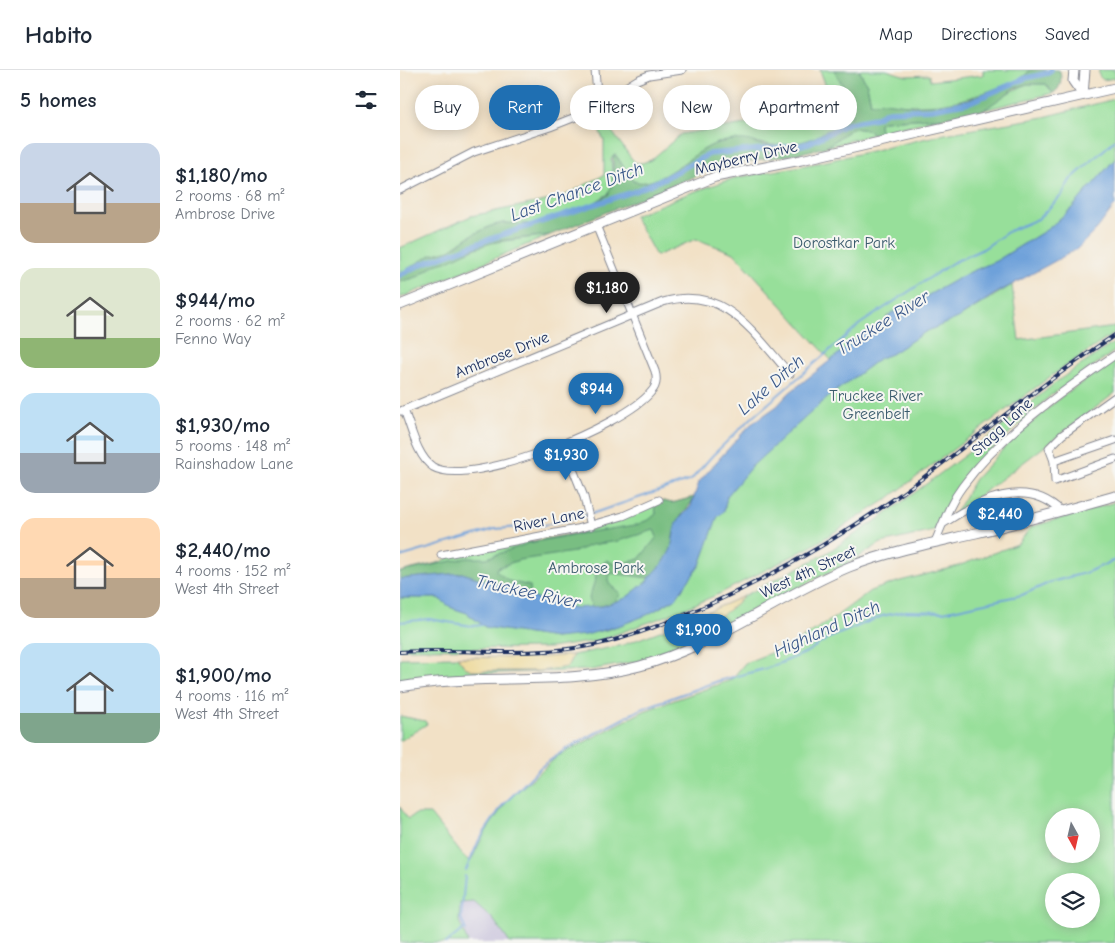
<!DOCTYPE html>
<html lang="en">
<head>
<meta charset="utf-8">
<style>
	:root { --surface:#fff; --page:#f2f2f3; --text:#1f2937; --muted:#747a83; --line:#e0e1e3; --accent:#1f6fb2 }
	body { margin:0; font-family:"Comic Neue",sans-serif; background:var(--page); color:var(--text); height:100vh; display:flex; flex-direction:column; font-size:19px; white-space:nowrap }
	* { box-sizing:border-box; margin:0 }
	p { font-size:16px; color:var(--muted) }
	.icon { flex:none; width:28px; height:28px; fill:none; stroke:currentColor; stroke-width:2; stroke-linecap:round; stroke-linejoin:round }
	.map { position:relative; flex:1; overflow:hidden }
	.sheet { display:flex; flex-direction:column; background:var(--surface); width:400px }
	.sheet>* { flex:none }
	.guide { position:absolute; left:15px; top:15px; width:475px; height:45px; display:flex; gap:10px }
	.needle { width:32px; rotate:172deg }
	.controls { position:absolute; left:645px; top:738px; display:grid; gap:10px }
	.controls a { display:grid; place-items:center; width:55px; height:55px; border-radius:50%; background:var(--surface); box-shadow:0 2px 12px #0003; font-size:25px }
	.price { position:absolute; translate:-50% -42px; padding:0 11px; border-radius:18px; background:var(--accent); color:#fff; font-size:16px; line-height:32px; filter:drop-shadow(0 1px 2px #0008) }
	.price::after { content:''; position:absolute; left:50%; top:30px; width:15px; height:11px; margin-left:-8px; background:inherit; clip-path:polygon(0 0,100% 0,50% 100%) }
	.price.current { background:#222; color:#fff }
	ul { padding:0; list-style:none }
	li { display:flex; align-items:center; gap:15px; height:125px; padding:0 20px }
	li span { display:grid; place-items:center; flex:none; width:140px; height:100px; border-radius:15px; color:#555 }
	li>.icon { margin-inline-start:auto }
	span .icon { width:60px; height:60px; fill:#fffc; stroke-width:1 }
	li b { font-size:21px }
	h2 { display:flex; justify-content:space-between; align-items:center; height:60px; padding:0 20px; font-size:21px }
	.chip { padding:0 18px; border-radius:22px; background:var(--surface); box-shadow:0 2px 12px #0003; font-size:18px; line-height:45px }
	.chip.current { background:var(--accent); color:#fff }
	header { display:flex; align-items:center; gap:30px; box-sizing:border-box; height:70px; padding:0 25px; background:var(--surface); border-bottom:1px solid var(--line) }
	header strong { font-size:24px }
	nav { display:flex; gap:28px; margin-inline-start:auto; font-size:18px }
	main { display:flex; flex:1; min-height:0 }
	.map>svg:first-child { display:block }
	.industrial { fill:#c6c0da }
	.green { fill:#97df9a; stroke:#59877c; fill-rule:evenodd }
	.forest { fill:#79be82; stroke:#4a7670 }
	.sand { fill:#eeda9e; stroke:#84847e }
	.water { fill:#6ea1da; stroke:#44689c }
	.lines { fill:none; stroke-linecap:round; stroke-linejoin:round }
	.stream { stroke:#6ea1da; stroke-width:2 }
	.canal { stroke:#6ea1da; stroke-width:5.5 }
	.minor-casing { stroke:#868892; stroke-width:9 }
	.tertiary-casing { stroke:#868892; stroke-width:11 }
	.secondary-casing { stroke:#868892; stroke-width:11 }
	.minor { stroke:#fff; stroke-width:7 }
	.tertiary { stroke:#fff; stroke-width:9 }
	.secondary { stroke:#fff; stroke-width:9 }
	.rail-casing { stroke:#1b2f5e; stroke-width:4 }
	.rail { stroke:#f6f6f2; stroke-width:2; stroke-dasharray:5.5; stroke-linecap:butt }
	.labels { text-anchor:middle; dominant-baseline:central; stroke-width:4; stroke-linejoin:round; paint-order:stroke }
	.street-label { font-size:16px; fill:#1b2f5e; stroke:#f6f6f2 }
	.park-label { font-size:16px; fill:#3a5b6d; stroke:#f6f6f2 }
	.water-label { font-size:18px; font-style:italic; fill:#385789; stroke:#f6f6f2 }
</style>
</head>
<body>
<header>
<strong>Habito</strong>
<nav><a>Map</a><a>Directions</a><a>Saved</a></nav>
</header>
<main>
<section class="sheet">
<h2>5 homes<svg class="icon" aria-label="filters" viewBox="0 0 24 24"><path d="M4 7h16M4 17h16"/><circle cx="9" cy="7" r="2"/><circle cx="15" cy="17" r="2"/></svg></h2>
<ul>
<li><span style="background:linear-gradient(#c9d6e8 60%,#b9a48a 0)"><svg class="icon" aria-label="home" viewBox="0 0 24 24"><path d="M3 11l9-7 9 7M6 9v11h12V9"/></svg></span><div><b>$1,180/mo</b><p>2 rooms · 68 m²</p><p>Ambrose Drive</p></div></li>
<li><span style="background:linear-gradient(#dfe7d0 70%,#8fb573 0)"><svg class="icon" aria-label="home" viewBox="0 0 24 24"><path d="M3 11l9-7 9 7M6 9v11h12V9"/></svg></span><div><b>$944/mo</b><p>2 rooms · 62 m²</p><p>Fenno Way</p></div></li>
<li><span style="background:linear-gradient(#bfe0f5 60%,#9aa5b1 0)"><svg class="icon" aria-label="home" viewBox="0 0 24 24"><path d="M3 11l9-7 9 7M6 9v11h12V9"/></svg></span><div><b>$1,930/mo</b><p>5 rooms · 148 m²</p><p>Rainshadow Lane</p></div></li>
<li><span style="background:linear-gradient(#ffd9b3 60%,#b9a48a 0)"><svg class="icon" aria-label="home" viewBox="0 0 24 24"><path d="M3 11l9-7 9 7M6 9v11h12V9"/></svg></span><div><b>$2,440/mo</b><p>4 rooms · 152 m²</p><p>West 4th Street</p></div></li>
<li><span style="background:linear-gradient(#bfe0f5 70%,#7fa58c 0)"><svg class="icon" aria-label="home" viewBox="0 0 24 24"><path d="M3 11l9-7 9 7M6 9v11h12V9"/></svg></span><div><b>$1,900/mo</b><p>4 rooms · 116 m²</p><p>West 4th Street</p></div></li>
</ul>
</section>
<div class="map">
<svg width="715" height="873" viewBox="0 0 715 873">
	<rect width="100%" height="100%" fill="#f6f6f2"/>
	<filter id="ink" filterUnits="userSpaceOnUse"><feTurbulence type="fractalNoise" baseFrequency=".02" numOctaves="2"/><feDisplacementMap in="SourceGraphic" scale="10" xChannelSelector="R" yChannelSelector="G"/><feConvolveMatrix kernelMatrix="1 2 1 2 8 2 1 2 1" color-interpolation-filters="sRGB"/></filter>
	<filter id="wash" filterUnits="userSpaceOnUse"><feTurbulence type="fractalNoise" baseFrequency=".0096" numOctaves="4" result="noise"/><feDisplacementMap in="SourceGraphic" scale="20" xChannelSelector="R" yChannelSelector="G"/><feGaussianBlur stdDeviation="1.12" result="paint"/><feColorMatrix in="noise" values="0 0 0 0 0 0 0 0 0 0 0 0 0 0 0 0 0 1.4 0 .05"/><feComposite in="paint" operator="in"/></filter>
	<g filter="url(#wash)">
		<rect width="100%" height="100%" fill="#f2e1c6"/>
		<polygon class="industrial" points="74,832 94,849 110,873 68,873 59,851 60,833"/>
		<g class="green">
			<path d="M420,0H434L449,26L453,43C449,52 436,56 428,60C418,65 408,72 397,74C370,80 345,65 318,73C295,79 258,121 233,111L215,84L211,88L213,112L211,122L192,134L133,154L103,153L91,156L70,166L50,180L31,185L0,203V178L71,146L160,128L204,105V70L191,44L197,41L232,89L236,93H242L251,90L281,64L409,44L420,36L428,22Z"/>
			<path d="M459,0H486L506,6L529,5L530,11L583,5V0H631C622,10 610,13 597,18C556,34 530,38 486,33C481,32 476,34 471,33L467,15Z"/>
			<polygon points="699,0 715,0 715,8 703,10 699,6"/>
			<polygon points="627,14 646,14 653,23 584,40 598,28"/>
			<polygon points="715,29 715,89 672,138 648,159 596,191 568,203 498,242 488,245 484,252 465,263 431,290 334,183 296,169 256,186 234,146 287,124 335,108 423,92 545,64 644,47"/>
			<polygon points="547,47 480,62 479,52 483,51"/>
			<polygon points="452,58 469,60 474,64 426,77"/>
			<polygon points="150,165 0,228 0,212 17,207 34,195 89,173"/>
			<polygon points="612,215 619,270 715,257 715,263 651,306 486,430 412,476 319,524 269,545 203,569 189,572 150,578 0,579 0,528 38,528 52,538 67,543 85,557 155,568 207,560 256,540 275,529 286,514 300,495 317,448 324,441 327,426 351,397 372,377 428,327 480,288 491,284 525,262 558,248"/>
			<polygon points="715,272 715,281 650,326 578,392 557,419 534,461 481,473 452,491 299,566 239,591 191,600 65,604 0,613 0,588 57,587 65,597 74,601 141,601 167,597 173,585 223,575 284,552 308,553 344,526 425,484 486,444 592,365 656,312"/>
			<polygon points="715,290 715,323 554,445 575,409 608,374 661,327"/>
			<polygon points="294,427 276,453 271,479 264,492 246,512 226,528 214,533 192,538 177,538 19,507 0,509 0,502 41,492 51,486 181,462 220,450 263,431 272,433"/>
			<path d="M715,432V873H110L93,849L74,832L60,833L59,851L68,873H0V737L8,749L16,744H30L65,788L71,791L83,766L107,731L158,686L244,641L331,610L345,593L393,574L434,548L470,521L500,511L555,497L618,474L631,457ZM654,746H691V784H654ZM691,811V849H654V811Z"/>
			<polygon points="0,646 25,651 27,654 0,671"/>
		</g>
		<g class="forest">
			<path d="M434,0H459L467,15L471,33L485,32L513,36L547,34L569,29L620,9L631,0H657L660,1C662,9 661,19 653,23L646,14H627L615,18L584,40L547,47L483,51L479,53L480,62L474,64L468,60L452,58L426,77L392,85L343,92L308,101L150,165L98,171L72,179L46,192L34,195L17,207L0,212V203L31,185L50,180L70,166L91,156L103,153L133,154L192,134L208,125L213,112V85L217,87L233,111C258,121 295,79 318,73C325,71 338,69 345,70C351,70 357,74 363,75C396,78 426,66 452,46L449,26Z"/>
			<path d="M294,427C290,438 282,442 277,453C273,459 273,469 272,476C269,489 258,499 249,508L211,503L208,510L210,515L221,524L214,533L192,538L189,528L196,507L193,502L207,490L216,495L239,489L257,467L254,460L218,471L191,475L174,482L119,490L97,498L96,501L109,511L130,516L131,528L124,523L62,503L0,509V502L66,488H87L129,473L171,465L236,455L250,449L256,444L255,435L263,431L272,433Z"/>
		</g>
		<g class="sand">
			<path d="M344,526C329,541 307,561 284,552Z"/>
			<polygon points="173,585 167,597 141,601 74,601 65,597 57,587 131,588"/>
		</g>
		<polygon class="water" points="715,89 715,135 697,159 677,179 595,224 558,248 525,262 491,284 480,288 428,327 351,397 327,426 324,441 317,448 300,495 275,529 247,545 221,555 186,565 155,568 85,557 67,543 52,538 38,528 0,528 0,509 62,503 124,523 142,531 177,538 203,536 226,528 246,512 264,492 271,479 276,453 291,436 299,412 318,390 350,355 377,336 389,323 465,263 484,252 492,242 498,242 568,203 596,191 648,159 672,138"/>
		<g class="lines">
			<g class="stream">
				<polyline points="191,444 291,410 312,386 347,352 460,254 552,193 583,179 609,161 638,149 662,125 670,110 715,70"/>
				<polyline points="0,487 95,459 145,455 187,445"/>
				<polyline points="0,552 29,549 72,556 82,555"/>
				<polyline points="66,800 79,770 102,736 141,697 166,679 241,639 318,611 368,598 405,583 429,568 482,546 506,541 543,542 622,525 651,512 685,503 715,490"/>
				<polyline points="65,806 61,848 66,861"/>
				<polyline points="46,873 65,858"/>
			</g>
			<polyline class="canal" points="0,205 22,194 93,168 235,121 265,108 309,84 397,76 409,73 449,53 475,48 488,41 532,39 570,32 626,8 648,3 651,0"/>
		</g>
	</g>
	<g filter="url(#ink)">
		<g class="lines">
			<defs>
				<g id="minor">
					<polyline points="195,0 198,35"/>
					<polyline points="0,120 74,82 150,57 183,44 237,10 249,5 282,0"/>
					<polyline points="715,327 662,365 649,378 654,391 655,411 715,389"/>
					<path d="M4,340C11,357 17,387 33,397C71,419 225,355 251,322C257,316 257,308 255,301L196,155"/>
					<path d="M1,341L263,232C325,214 354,264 390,304"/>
					<polyline points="163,374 184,427 191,456"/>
					<polyline points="654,391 715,370"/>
					<path d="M544,453C579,430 626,407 661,441"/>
					<path d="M535,472C543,454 549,434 562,417C601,364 661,322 715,285"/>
					<polyline points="41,485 177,459 223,446 259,430"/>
				</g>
				<g id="tertiary">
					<polyline points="674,0 673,11 683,25"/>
					<polyline points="683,25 685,0"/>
				</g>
				<g id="secondary">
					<polyline points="0,235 315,107 401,90 715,18"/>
					<path d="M0,617C80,602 162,617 240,596C315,576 378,526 449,497C490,481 533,473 576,463C623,452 669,439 715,426"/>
				</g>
			</defs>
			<use href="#minor" class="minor-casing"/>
			<use href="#tertiary" class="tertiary-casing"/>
			<use href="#secondary" class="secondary-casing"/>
			<use href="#minor" class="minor"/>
			<use href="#tertiary" class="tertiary"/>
			<use href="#secondary" class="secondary"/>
			<defs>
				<path id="rail" d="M0,582C65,578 130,588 194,575C233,567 271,551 308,535C373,506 435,470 494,429C569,376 638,315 715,265"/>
			</defs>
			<use href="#rail" class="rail-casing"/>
			<use href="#rail" class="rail"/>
		</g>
	</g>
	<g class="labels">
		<g class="street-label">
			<text transform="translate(346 88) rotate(-13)">Mayberry Drive</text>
			<text transform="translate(102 285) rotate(-22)">Ambrose Drive</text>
			<text transform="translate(602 357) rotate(-43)">Stagg Lane</text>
			<text transform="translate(149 450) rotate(-11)">River Lane</text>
			<text transform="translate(408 502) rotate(-25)">West 4th Street</text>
		</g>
		<g class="park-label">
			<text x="444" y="173">Dorostkar Park</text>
			<text x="476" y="326">Truckee River<tspan x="476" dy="18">Greenbelt</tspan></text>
			<text x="196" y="498">Ambrose Park</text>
		</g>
		<g class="water-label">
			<text transform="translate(177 122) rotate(-20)">Last Chance Ditch</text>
			<text transform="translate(483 253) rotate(-32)">Truckee River</text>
			<text transform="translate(371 315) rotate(-41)">Lake Ditch</text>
			<text transform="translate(128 522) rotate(12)">Truckee River</text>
			<text transform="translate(427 559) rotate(-24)">Highland Ditch</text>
		</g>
	</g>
</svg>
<div class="controls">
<a><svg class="needle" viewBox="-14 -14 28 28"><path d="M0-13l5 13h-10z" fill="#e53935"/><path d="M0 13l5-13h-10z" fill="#747a83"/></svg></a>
<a><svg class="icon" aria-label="layers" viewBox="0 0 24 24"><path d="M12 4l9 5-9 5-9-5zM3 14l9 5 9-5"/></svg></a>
</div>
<b class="price current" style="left:207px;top:244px">$1,180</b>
<b class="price" style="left:196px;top:345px">$944</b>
<b class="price" style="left:166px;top:411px">$1,930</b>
<b class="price" style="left:600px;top:470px">$2,440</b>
<b class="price" style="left:298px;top:586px">$1,900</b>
<div class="guide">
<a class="chip">Buy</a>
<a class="chip current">Rent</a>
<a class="chip">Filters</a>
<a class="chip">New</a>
<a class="chip">Apartment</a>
</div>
</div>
</main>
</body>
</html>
